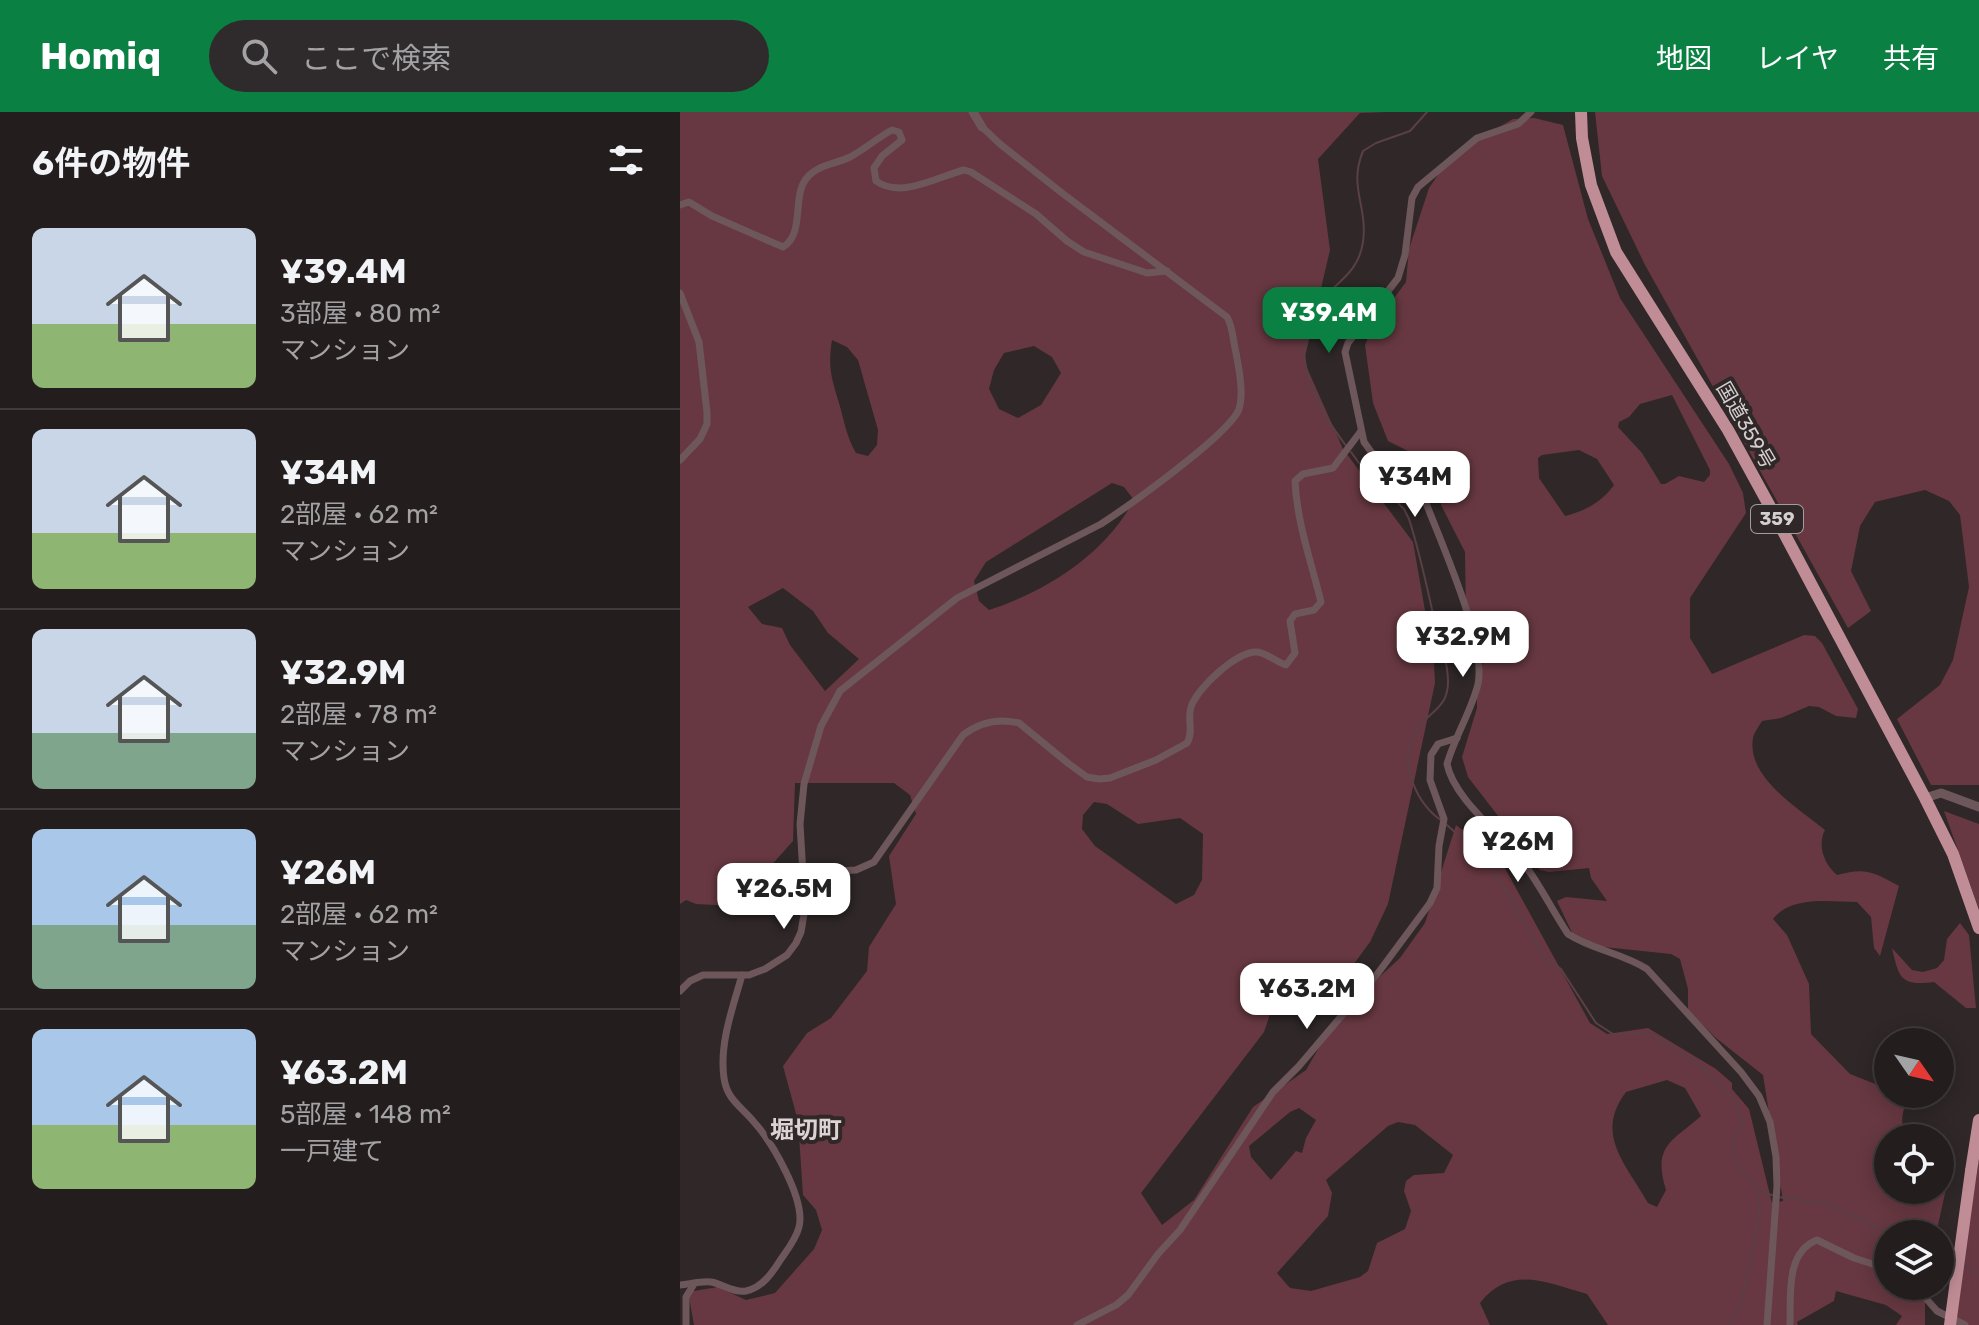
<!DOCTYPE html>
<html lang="ja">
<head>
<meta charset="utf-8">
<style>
	:root { --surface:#231d1e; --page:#2f2a2b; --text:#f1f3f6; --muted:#a3a2a4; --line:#403b3c; --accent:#0b8043 }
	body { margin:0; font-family:Rubik,"Noto Sans JP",sans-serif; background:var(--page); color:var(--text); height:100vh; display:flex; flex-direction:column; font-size:30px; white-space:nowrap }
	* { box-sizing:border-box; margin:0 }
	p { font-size:26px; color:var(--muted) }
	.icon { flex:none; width:44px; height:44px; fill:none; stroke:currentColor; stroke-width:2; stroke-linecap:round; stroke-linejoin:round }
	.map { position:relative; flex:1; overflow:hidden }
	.side { display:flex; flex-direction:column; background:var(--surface); width:680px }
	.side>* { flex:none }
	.needle { width:52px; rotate:124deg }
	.tools { position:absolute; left:1194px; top:916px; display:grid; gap:16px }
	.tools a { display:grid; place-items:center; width:80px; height:80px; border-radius:50%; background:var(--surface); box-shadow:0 4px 20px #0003,0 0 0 2px var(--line); font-size:40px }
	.price { position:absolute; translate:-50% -68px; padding:0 18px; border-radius:16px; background:#fff; color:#222; font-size:26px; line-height:52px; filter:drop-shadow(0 2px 4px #0008) }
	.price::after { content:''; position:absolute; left:50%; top:48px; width:24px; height:18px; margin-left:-12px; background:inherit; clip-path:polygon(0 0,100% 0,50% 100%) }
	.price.on { background:var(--accent); color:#fff }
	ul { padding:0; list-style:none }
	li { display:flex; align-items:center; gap:24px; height:200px; padding:0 32px }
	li+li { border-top:2px solid var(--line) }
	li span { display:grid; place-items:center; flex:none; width:224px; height:160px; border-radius:12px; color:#555 }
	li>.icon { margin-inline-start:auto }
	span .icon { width:96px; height:96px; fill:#fffc; stroke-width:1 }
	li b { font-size:34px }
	h2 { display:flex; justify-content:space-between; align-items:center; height:96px; padding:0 32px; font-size:34px }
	header { display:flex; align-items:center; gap:48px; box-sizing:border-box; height:112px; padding:0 40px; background:var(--accent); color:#fff }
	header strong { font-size:38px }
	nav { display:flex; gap:44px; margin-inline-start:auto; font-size:28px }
	.search { width:560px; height:72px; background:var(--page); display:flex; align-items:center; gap:20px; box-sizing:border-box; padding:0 28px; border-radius:44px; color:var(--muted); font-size:30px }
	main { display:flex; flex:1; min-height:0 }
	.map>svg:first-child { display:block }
	.green { fill:#673841; fill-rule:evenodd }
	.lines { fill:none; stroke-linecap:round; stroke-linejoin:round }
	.stream { stroke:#5b3f47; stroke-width:2 }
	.minor { stroke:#6e575b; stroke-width:7 }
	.tertiary { stroke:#6e575b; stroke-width:9 }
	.trunk { stroke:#c08d96; stroke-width:12 }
	.trunk-bridge { stroke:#c08d96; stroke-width:12 }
	.labels { text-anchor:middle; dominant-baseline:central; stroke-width:8; stroke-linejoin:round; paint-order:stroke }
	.shield { fill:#2f2728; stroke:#a29d9e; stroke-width:2 }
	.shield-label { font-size:18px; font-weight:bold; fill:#d4cfd0 }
	.street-label { font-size:20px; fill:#d4cfd0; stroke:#2f2728 }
	.quarter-label { font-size:24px; font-weight:bold; fill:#ddd3d4; stroke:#2f2728 }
</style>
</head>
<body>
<header>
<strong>Homiq</strong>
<div class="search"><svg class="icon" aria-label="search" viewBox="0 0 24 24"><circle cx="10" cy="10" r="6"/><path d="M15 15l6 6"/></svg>ここで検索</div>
<nav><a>地図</a><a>レイヤ</a><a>共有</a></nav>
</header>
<main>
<section class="side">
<h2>6件の物件<svg class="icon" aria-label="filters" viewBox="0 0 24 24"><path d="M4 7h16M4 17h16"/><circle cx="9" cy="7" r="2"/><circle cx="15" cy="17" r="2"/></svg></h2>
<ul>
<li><span style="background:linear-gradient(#c9d6e8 60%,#8fb573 0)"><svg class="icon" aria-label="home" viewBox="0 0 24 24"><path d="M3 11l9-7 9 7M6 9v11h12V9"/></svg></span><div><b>¥39.4M</b><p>3部屋 · 80 m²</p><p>マンション</p></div></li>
<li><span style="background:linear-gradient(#c9d6e8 65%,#8fb573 0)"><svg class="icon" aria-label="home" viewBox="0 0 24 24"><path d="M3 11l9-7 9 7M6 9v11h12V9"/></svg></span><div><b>¥34M</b><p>2部屋 · 62 m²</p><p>マンション</p></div></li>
<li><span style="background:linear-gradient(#c9d6e8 65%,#7fa58c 0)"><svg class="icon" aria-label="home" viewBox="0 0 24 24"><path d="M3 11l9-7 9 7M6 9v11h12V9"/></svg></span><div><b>¥32.9M</b><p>2部屋 · 78 m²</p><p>マンション</p></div></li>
<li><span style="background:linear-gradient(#a9c7e8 60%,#7fa58c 0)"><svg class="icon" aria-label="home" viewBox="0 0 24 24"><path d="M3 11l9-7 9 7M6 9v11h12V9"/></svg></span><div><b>¥26M</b><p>2部屋 · 62 m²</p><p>マンション</p></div></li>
<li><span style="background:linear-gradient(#a9c7e8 60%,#8fb573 0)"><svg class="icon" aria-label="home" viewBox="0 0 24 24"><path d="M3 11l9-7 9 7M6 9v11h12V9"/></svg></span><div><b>¥63.2M</b><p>5部屋 · 148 m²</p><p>一戸建て</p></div></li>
</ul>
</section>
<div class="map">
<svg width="1299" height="1213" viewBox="0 0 1299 1213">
	<rect width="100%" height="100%" fill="#2f2728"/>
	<g class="green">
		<path d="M0,0H708L680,1L638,47L650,138L624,249L663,337L733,430L754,550L755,571L708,792L690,830L654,879L596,885L584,920L461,1081L482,1113L514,1088L573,995L626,958L658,903L720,846L745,811L776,713L820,747L910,911L927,922L968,916L1036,957L1052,971V977L1069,997L1092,1091L1103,1089L1083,963L1036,926L1008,899V877L1000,847L991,842L914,834L895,827L877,789L886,785L927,789L911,766L909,756L869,760L860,758L788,665L782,645L797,596V572L806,541L804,531L786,507L785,440L761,393L758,362L744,347L708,329L693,291L685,233L694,213L726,170L729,137L749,76L762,57L788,33L833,7L854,6L883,13L908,107L940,186L1049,352L1063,381L1066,401L1010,486V526L1032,562L1124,523L1135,524L1142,531L1178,597L1176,606L1156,604L1139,595L1129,594L1101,606L1082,609C1079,614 1074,621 1073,626C1066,665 1119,697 1145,718C1137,733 1144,752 1157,763C1185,755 1194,760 1219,774L1200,844L1194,836L1191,805L1177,790C1150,790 1112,783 1093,807L1107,823L1129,872L1131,922L1170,962L1208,977V982L1227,985C1223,1002 1217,1013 1231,1026H1208V1078H1260V1047L1266,1050L1270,1059L1256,1122H1208V1174H1245V1213H1216L1222,1204L1206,1193L1156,1179L1154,1189L1117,1210L1118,1213H928L907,1182C867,1171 831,1152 800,1191L810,1213H14L8,1180L38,1175L66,1188L95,1181L134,1137L142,1118L136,1098L123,1083L118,1009L103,954L127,921L151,906L187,859L189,835L216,792L209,744L236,702L230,683L214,671H115L113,729L55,794L16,792L6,788L0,792ZM152,228L167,235L178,248L198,318L197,333L188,344L176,341C168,327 165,314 161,298C153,269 147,260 152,228ZM354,234L372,245L381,261L361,293L338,306L319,297L309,277L314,258L324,241ZM992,283L1030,358V363L1024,370L999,364L985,372H981L962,341L938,315L939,310L949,305L960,292ZM899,338L917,347L934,373C922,390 905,399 885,404L859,366L858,346L862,343ZM432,371L444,375L454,388C425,442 367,479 309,498L299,489L294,469L306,450ZM103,476L133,499L148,521L179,547L145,579L110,533L102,516L82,512L68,495ZM414,690L427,692L458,712L500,706L523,722L522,768L514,783L496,792L415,734L402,717L403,703ZM987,968L1005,976L1021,1004C993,1029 972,1033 986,1078L977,1095L968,1091C946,1052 914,1022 946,980ZM619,996L636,1008L626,1026L622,1041L616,1039L591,1068L571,1045L569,1034L610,1000ZM718,1010L735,1013L773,1043L764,1061L734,1063L726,1069L724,1079L731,1099L725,1117L697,1131L688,1159L680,1165L631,1179L610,1176L597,1161L648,1104L652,1081L646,1068L708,1014Z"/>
		<polygon points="915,0 1299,0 1299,673 1251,673 1217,607 1260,573 1273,548 1289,475 1280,403 1269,389 1245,378 1195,390 1180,414 1171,459 1191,499 1168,516 965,153 922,64"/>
		<polygon points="1264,699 1299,712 1299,797"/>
		<path d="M1280,811L1289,823L1296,896H1286L1254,870C1221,874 1219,867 1212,836L1232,858L1243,860L1257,856L1264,848L1267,827Z"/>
		<polygon points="1299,1046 1299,1213 1267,1213 1265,1210 1273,1143"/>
	</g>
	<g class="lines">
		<g class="stream">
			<path d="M667,335C635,294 601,230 645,184C663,166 679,157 683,130C688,94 668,75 683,39L696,31L730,19L747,0"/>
			<path d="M671,340L684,358L724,397L729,407C739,438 746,470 753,502C759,524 767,545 768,568C769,599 745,600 733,623C719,653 737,692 762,709"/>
			<polyline points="767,713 810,752 863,843 881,857 916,911 933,922 967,922 978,926 1022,955 1055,989 1063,1011 1056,1024 1052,1042 1078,1080 1080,1099 1061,1193 1049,1213"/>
			<polyline points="1079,1080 1092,1083"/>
			<polyline points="1098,1085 1144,1091 1214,1122"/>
			<polyline points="1260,1140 1274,1146"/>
			<polyline points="1283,1152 1299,1162"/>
		</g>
		<g class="minor">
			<path d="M851,0L838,12L797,26L738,75L732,86L725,143L718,166L668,231L665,240L684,330L692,341L732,366L741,378C757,422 807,529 798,572C791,600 775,624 767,652C774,687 820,721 842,749C859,771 872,798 888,822C913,838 942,841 967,857L1061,960L1079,984L1090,1010L1096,1045L1097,1074L1087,1213"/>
			<path d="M0,93L9,90L32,104L103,135C125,122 112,85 126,67C136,53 156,52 170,45C185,37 197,26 212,18L219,20L222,28L202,44L194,56L196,69C221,87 257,65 284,58L291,60L356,102L387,129L404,140L467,161L487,159"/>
			<polyline points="0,181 19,230 27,300 27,312 20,327 0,348"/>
			<path d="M124,766L158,759L176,758L194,750L283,623C300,610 318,606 339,611L389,652L407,665L419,667L430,666L476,648L507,631C514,620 507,607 511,595C517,576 557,539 577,540C587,541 596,550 606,553L615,541L610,509L615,502L634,498L641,490C631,449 617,411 615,369L623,362L653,356L681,319"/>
			<path d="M0,879L10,869L23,863H69L85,857L107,843L116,831L121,820L125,796L120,712L124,672L141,614L160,579L277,486L421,412C447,395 550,322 559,297C564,281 559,257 556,241C553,229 553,215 547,205L382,81L320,32L302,15"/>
			<path d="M0,1173C10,1172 21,1169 31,1170C43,1172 53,1181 66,1179C82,1176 93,1160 101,1147C108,1137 116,1127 119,1115C126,1088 92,1030 74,1010C61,994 47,988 44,966C39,932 53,895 62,863"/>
			<polyline points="1235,1174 1257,1199 1285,1213"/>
			<polyline points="6,1213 6,1185 14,1172"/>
			<polyline points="397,1213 436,1193 448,1183 478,1142 500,1118 593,980 619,954 698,861 750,791 757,776 759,734 764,707 750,668 751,643 758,632 777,626"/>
			<path d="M1110,1213C1111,1185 1105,1140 1137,1128L1174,1146L1208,1157"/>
		</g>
		<g class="tertiary">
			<polyline points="293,0 302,15"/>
			<polyline points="1245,686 1261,681 1299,695"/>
		</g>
		<g class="trunk">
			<polyline points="901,0 902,26 911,73 936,140 1048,318 1088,391 1245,686 1273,742 1299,816"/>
			<polyline points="1291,1059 1299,1008"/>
		</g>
		<polyline class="trunk-bridge" points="1270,1213 1291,1059"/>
	</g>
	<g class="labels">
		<rect class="shield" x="1071" y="393" width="52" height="28" rx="6"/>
		<g class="shield-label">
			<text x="1097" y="407">359</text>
		</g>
		<g class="street-label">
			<text transform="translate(1066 313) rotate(60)">国道359号</text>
		</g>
		<g class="quarter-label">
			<text x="126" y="1018">堀切町</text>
		</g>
	</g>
</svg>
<div class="tools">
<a><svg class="needle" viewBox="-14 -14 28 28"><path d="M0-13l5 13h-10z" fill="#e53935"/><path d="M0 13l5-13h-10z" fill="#a3a2a4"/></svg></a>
<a><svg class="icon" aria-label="locate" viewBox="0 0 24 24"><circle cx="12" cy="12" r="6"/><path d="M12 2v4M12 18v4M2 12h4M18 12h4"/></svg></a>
<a><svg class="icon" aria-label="layers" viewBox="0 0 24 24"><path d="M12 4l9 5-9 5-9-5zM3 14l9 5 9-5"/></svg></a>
</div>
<b class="price on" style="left:649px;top:243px">¥39.4M</b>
<b class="price" style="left:735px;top:407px">¥34M</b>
<b class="price" style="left:783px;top:567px">¥32.9M</b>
<b class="price" style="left:838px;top:772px">¥26M</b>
<b class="price" style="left:104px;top:819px">¥26.5M</b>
<b class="price" style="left:627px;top:919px">¥63.2M</b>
</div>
</main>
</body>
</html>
